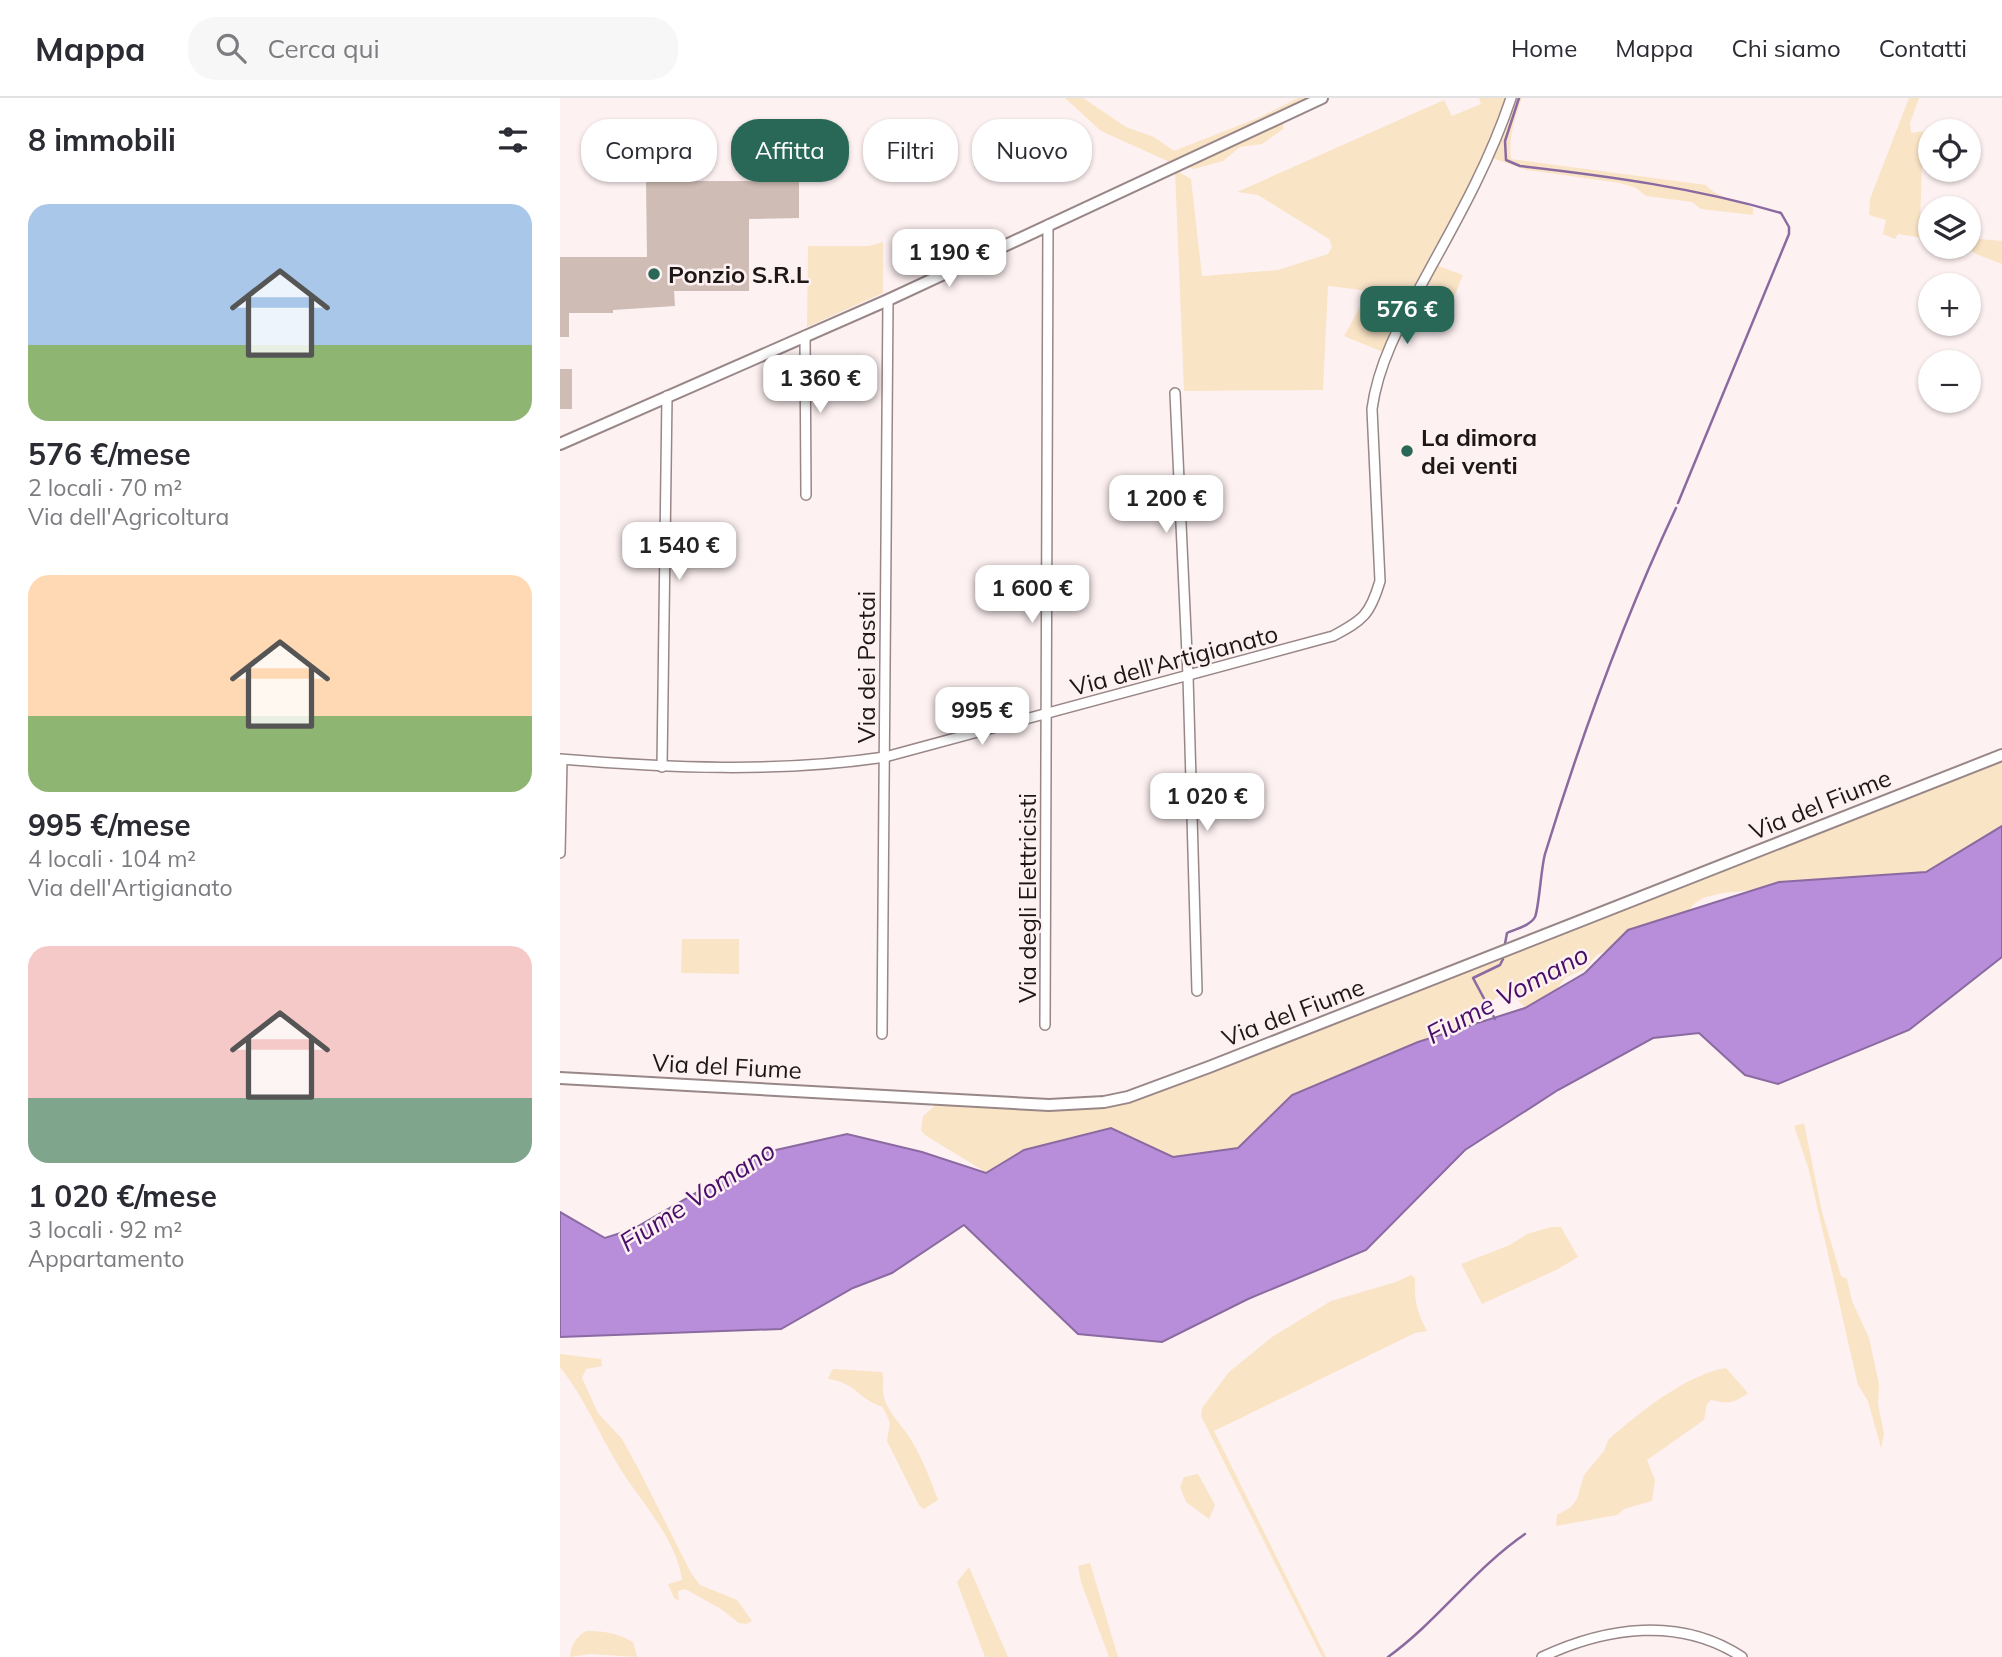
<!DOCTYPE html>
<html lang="it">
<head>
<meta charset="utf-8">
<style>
	:root { --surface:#fff; --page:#f7f7f7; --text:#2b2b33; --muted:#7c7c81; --line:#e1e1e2; --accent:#296856 }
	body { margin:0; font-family:Mulish,sans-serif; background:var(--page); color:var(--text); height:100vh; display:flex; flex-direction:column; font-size:26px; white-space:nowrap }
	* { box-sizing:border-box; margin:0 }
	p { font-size:23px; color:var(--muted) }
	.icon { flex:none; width:38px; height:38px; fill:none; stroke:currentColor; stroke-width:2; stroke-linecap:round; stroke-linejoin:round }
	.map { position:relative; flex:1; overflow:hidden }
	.side { display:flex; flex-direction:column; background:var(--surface); width:560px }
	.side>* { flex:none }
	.hud { position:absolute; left:21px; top:21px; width:665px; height:63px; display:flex; gap:14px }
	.controls { position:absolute; left:1358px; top:21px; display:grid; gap:14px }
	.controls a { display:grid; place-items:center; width:63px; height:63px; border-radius:50%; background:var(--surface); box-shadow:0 2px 5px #0004; font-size:35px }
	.price { position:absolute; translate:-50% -60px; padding:0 16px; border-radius:14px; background:#fff; color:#222; font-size:23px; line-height:46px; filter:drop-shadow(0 2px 4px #0008) }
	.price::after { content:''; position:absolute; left:50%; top:42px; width:21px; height:16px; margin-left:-10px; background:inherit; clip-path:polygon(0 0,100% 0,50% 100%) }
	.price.current { background:var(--accent); color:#fff }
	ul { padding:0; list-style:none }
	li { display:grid; align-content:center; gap:14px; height:371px; padding:0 28px }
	li span { display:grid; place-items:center; height:217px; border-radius:21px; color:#555 }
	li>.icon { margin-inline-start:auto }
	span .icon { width:126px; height:126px; fill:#fffc; stroke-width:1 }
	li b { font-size:30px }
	h2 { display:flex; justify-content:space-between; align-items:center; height:84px; padding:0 28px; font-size:30px }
	.pill { padding:0 24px; border-radius:28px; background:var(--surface); box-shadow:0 2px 5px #0004; font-size:24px; line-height:63px }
	.pill.current { background:var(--accent); color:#fff }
	header { display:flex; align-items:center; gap:42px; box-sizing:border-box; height:98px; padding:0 35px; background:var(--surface); border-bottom:2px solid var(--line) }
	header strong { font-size:33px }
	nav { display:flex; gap:38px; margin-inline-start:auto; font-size:24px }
	.search { width:490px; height:63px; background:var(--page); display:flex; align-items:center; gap:18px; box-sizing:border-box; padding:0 24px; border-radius:28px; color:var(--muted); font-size:26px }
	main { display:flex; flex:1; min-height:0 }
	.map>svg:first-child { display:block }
	.green { fill:#fae4c6 }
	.water { fill:#b88eda; stroke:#8a6aa0; stroke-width:2 }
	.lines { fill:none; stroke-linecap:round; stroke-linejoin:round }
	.stream { stroke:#8a6aa0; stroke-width:2.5 }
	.building { fill:#cfbdb5 }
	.minor-casing { stroke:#998788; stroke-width:12 }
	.tertiary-casing { stroke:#998788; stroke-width:14 }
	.minor { stroke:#fff; stroke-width:9 }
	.tertiary { stroke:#fff; stroke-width:10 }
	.poi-dot { fill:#296856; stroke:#fef1f2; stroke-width:2.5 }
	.labels { text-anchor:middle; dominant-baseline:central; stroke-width:5; stroke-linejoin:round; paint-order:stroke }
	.poi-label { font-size:24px; font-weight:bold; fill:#1e1717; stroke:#fef1f2; text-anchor:start }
	.street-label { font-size:24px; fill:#1e1717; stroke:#fef1f2 }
	.water-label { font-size:26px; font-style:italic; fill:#490e6a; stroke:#fef1f2 }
</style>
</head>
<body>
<header>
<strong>Mappa</strong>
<div class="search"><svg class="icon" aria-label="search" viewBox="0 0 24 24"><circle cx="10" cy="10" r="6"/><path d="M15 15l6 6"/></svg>Cerca qui</div>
<nav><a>Home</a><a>Mappa</a><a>Chi siamo</a><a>Contatti</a></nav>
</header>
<main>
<section class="side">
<h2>8 immobili<svg class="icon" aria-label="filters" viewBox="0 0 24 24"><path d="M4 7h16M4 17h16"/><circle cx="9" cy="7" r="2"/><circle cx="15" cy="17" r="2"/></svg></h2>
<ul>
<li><span style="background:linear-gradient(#a9c7e8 65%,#8fb573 0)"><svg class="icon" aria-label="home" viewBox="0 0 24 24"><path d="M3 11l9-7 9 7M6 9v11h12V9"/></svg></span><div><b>576 €/mese</b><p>2 locali · 70 m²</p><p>Via dell'Agricoltura</p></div></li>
<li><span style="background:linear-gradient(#ffd9b3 65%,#8fb573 0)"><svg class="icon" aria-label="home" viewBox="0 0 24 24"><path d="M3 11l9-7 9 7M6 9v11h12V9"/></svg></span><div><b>995 €/mese</b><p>4 locali · 104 m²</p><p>Via dell'Artigianato</p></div></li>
<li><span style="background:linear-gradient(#f6c9c9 70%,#7fa58c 0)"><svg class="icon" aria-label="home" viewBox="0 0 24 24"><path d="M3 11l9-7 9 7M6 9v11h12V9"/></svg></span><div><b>1 020 €/mese</b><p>3 locali · 92 m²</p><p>Appartamento</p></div></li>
</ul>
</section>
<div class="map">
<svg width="1442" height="1559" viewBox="0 0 1442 1559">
	<rect width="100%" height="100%" fill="#fef1f2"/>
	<g class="green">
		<polygon points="505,0 523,0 566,29 594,39 614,53 700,19 738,0 750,0 612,65 541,33"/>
		<polygon points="919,0 947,0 926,57 851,194 823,254 784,238 809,193 768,188 763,292 624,293 615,72 631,81 642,178 718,172 768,156 772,149 769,141 698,97 677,94 884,2 892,18 921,6"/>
		<path d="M952,0H962C955,20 948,40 951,61L1146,87C1157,101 1178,100 1193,110V117L1141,111L1132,104L1086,98L1076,90L1060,85L967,72L932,60Z"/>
		<polygon points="1349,0 1359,0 1350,25 1351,35 1363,33 1360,127 1370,130 1370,141 1338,136 1335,141 1323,136 1326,122 1309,117 1310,101"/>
		<polygon points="724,22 723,31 702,46 680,49 663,63 634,71 625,68"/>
		<polygon points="1409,140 1442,143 1442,166 1416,156 1407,149"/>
		<polygon points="323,144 323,195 247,229 248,148 309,148"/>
		<polygon points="876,167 903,177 894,199 865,185"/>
		<path d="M1442,661V728L1366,774L1219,784L1195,792L1162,795L1143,800L1134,806L1122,820L1037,857L1024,871L1005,880L996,892L965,910L953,896L945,894C933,906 908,906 910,928L858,945L732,997L678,1050L613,1059L551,1030L464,1052L427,1075L365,1037L361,1032L363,1018L378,1005L539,1007L823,904L1043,821Z"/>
		<polygon points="122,841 179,841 179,876 121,875"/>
		<polygon points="1244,1025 1262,1114 1281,1178 1287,1181 1292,1203 1309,1240 1319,1286 1318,1306 1324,1336 1321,1350 1308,1303 1298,1287 1248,1069 1234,1028"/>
		<polygon points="991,1129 1001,1129 1018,1159 998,1171 922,1206 901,1166 950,1147 967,1136"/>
		<path d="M851,1177L855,1180C854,1202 857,1214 867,1233L855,1235L654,1333L766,1559H762L641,1318L642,1310L669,1274L712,1239L771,1203L836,1184Z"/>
		<path d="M0,1256L41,1261L42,1268L26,1271L22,1280L38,1315L62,1341L79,1372L131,1475L140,1487L177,1502L192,1523L186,1526L179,1525L161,1511L125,1491L118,1493L119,1503L114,1500L108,1486L122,1482C117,1442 82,1405 61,1372C40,1339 25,1300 0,1269Z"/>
		<path d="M1166,1270L1188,1295C1173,1306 1168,1306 1151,1302L1147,1306L1144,1322L1087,1362L1095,1382L1092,1403L1064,1411L1057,1417L996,1428L997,1417L1011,1409L1017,1401L1024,1377L1044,1353L1048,1342C1077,1316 1127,1276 1166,1270Z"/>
		<path d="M275,1271L322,1274C325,1283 322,1287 323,1295C325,1311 340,1325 348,1337C361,1357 370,1380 378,1402L364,1411L359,1407L327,1343L330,1325L323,1309C299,1302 295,1284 268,1281L272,1272Z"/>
		<polygon points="638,1376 655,1407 649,1421 626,1404 620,1389 624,1379"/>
		<polygon points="530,1465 558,1559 549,1559 521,1484 518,1468"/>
		<polygon points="409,1469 448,1559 425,1559 397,1484"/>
		<path d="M26,1533C45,1533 57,1535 73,1544L77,1559L31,1556L10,1559C11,1547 16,1539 26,1533Z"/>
	</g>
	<polygon class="water" points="1442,728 1442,859 1349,932 1218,986 1185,977 1139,935 1093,940 998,992 905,1052 806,1152 688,1201 602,1244 518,1236 404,1127 332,1175 293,1190 221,1231 0,1239 0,1114 45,1140 73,1131 207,1054 287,1036 362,1054 426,1075 464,1052 551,1030 613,1059 678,1050 732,997 858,944 965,910 1025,875 1068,832 1219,784 1366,774"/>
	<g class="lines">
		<g class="stream">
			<path d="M959,0L945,43L946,62L960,68C1048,78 1136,90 1221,115L1229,129V136L1118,405"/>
			<path d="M944,851L947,835C955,831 970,828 975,819C979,810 981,770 985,756C1021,639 1064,521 1116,410"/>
			<polyline points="935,921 913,880 940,867 943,861"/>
			<path d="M828,1559C878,1523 914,1471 965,1436"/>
		</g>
	</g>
	<g class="building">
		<polygon points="86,83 239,83 239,120 189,121 189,193 114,193 115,208 53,212 53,215 9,215 9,239 0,239 0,159 87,159"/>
		<rect x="0" y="271" width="12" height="40"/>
	</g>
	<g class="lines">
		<defs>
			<g id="minor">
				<polyline points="245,238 246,397"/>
				<polyline points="615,295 628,578 637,893"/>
				<path d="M0,661C108,670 218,675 325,659L773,538C803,522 810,517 820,483L812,311C819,259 847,214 871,169C902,113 931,60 951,0"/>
				<polyline points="102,669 107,298"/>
				<polyline points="0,755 2,662"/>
				<polyline points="485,927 488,127"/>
				<polyline points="322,936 328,202"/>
				<path d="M982,1559C1046,1529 1120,1518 1182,1559"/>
			</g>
			<g id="tertiary">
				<polyline points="0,346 328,202 762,0"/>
				<polyline points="0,980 489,1007 544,1004 568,999 649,969 1442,657"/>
			</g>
		</defs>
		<use href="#minor" class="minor-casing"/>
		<use href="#tertiary" class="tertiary-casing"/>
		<use href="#minor" class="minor"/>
		<use href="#tertiary" class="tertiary"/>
	</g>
	<g class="poi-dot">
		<circle cx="94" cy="176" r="7"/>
		<circle cx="847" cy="353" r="7"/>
	</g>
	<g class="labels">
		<g class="poi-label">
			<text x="108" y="176">Ponzio S.R.L</text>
			<text x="861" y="339">La dimora<tspan x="861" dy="28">dei venti</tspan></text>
		</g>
		<g class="street-label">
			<text transform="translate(614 562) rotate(-15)">Via dell'Artigianato</text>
			<text transform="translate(306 569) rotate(-90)">Via dei Pastai</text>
			<text transform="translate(1260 706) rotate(-22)">Via del Fiume</text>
			<text transform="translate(467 800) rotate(-90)">Via degli Elettricisti</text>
			<text transform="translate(733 914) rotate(-21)">Via del Fiume</text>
			<text transform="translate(167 968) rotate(3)">Via del Fiume</text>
		</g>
		<g class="water-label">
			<text transform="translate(947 896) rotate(-28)">Fiume Vomano</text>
			<text transform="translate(137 1098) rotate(-33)">Fiume Vomano</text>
		</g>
	</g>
</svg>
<div class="controls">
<a><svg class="icon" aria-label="locate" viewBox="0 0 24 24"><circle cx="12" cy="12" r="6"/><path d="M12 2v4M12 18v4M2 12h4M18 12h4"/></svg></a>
<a><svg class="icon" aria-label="layers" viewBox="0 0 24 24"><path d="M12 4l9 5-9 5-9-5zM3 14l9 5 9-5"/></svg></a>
<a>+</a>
<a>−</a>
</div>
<b class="price" style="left:389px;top:191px">1 190 €</b>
<b class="price current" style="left:847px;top:248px">576 €</b>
<b class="price" style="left:260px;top:317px">1 360 €</b>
<b class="price" style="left:606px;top:437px">1 200 €</b>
<b class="price" style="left:119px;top:484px">1 540 €</b>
<b class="price" style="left:472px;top:527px">1 600 €</b>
<b class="price" style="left:422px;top:649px">995 €</b>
<b class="price" style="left:647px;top:735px">1 020 €</b>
<div class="hud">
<a class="pill">Compra</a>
<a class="pill current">Affitta</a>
<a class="pill">Filtri</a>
<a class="pill">Nuovo</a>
</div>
</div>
</main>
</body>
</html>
